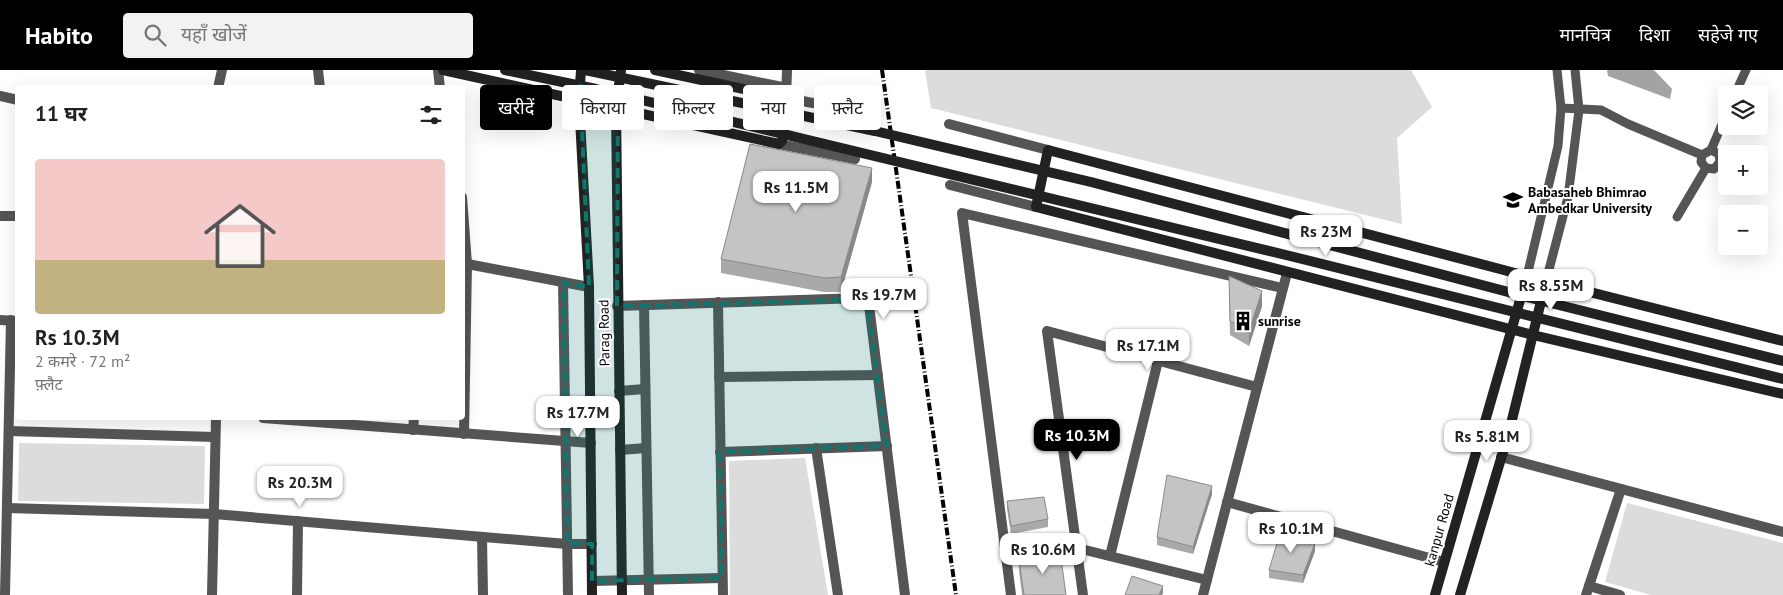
<!DOCTYPE html>
<html lang="hi">
<head>
<meta charset="utf-8">
<style>
	:root { --surface:#fff; --page:#f2f2f2; --text:#222; --muted:#767676; --line:#e0e0e0; --accent:#000 }
	body { margin:0; font-family:"PT Sans","Noto Sans Devanagari",sans-serif; background:var(--page); color:var(--text); height:100vh; display:flex; flex-direction:column; font-size:19px; white-space:nowrap }
	* { box-sizing:border-box; margin:0 }
	p { font-size:16px; color:var(--muted) }
	.icon { flex:none; width:28px; height:28px; fill:none; stroke:currentColor; stroke-width:2; stroke-linecap:round; stroke-linejoin:round }
	.map { position:relative; flex:1; overflow:hidden }
	.panel { position:absolute; left:15px; top:15px; width:450px; height:335px; display:flex; flex-direction:column; background:var(--surface); border-radius:5px; box-shadow:0 5px 20px #0002 }
	.panel>* { flex:none }
	.guide { position:absolute; left:480px; top:15px; width:475px; height:45px; display:flex; gap:10px }
	.fabs { position:absolute; left:1718px; top:15px; display:grid; gap:10px }
	.fabs a { display:grid; place-items:center; width:50px; height:50px; border-radius:5px; background:var(--surface); box-shadow:0 5px 20px #0002; font-size:25px }
	.price { position:absolute; translate:-50% -42px; padding:0 11px; border-radius:10px; background:#fff; color:#222; font-size:16px; line-height:32px; filter:drop-shadow(0 1px 2px #0008) }
	.price::after { content:''; position:absolute; left:50%; top:30px; width:15px; height:11px; margin-left:-8px; background:inherit; clip-path:polygon(0 0,100% 0,50% 100%) }
	.price.active { background:var(--accent); color:#fff }
	ul { padding:0; list-style:none }
	li { display:grid; align-content:center; gap:10px; height:265px; padding:0 20px }
	li+li { border-top:1px solid var(--line) }
	li span { display:grid; place-items:center; height:155px; border-radius:5px; color:#555 }
	li>.icon { margin-inline-start:auto }
	span .icon { width:90px; height:90px; fill:#fffc; stroke-width:1 }
	li b { font-size:21px }
	h2 { display:flex; justify-content:space-between; align-items:center; height:60px; padding:0 20px; font-size:21px }
	.pill { padding:0 18px; border-radius:5px; background:var(--surface); box-shadow:0 5px 20px #0002; font-size:18px; line-height:45px }
	.pill.active { background:var(--accent); color:#fff }
	header { display:flex; align-items:center; gap:30px; box-sizing:border-box; height:70px; padding:0 25px; background:var(--accent); color:#fff }
	header strong { font-size:24px }
	nav { display:flex; gap:28px; margin-inline-start:auto; font-size:18px }
	.search { width:350px; height:45px; background:var(--page); display:flex; align-items:center; gap:12px; box-sizing:border-box; padding:0 18px; border-radius:5px; color:var(--muted); font-size:19px }
	.map>svg:first-child { display:block }
	.green { fill:#dcdcdc }
	.water { fill:#a3a3a3 }
	.lines { fill:none; stroke-linecap:round; stroke-linejoin:round }
	.lane { stroke:#555; stroke-width:9 }
	.street { stroke:#555; stroke-width:10 }
	.secondary { stroke:#222; stroke-width:10 }
	.rail { stroke:#000; stroke-width:4; stroke-dasharray:8 2.5 1 2.5; stroke-linecap:butt }
	.secondary-bridge { stroke:#222; stroke-width:10 }
	.wall { fill:#a9a9a9 }
	.shaded-wall { fill:#898989 }
	.building { fill:#c4c4c4; stroke:#898989 }
	.marked { fill:#0f766e; fill-opacity:0.2; stroke:#0f766e; stroke-width:4; stroke-dasharray:10 6; stroke-linejoin:round }
	.labels { text-anchor:middle; dominant-baseline:central; stroke-width:4; stroke-linejoin:round; paint-order:stroke }
	.poi-label { font-size:14px; font-weight:bold; fill:#000; stroke:#fff; text-anchor:start }
	.street-label { font-size:14px; fill:#000; stroke:#fff }
</style>
</head>
<body>
<header>
<strong>Habito</strong>
<div class="search"><svg class="icon" aria-label="search" viewBox="0 0 24 24"><circle cx="10" cy="10" r="6"/><path d="M15 15l6 6"/></svg>यहाँ खोजें</div>
<nav><a>मानचित्र</a><a>दिशा</a><a>सहेजे गए</a></nav>
</header>
<div class="map">
<svg width="1783" height="525" viewBox="0 0 1783 525">
	<rect width="100%" height="100%" fill="#fff"/>
	<g class="green">
		<polygon points="925,0 1411,0 1432,37 1397,68 1402,154 931,38"/>
		<polygon points="19,373 205,376 204,434 18,431"/>
		<polygon points="805,388 828,525 730,525 729,391"/>
		<polygon points="1627,433 1783,473 1783,525 1651,525 1605,512"/>
	</g>
	<polygon class="water" points="1607,0 1653,0 1656,2 1672,19 1670,29 1608,6"/>
	<g class="lines">
		<g class="lane">
			<polyline points="1735,24 1746,0"/>
			<polyline points="1561,38 1601,40 1628,54 1702,85"/>
			<polygon points="1711,80 1719,84 1720,92 1714,99 1706,98 1701,92 1702,85"/>
			<polyline points="1711,80 1726,45"/>
			<polyline points="1677,147 1706,98"/>
			<polyline points="1527,206 1558,76 1561,38 1557,0"/>
			<polyline points="1546,211 1568,127 1579,40 1575,0"/>
		</g>
		<g class="street">
			<polyline points="318,0 320,18"/>
			<polyline points="438,0 440,18"/>
			<polyline points="699,0 787,18"/>
			<polyline points="787,0 786,28 856,41"/>
			<polyline points="218,18 222,0"/>
			<polyline points="0,26 18,30"/>
			<polyline points="949,54 1048,80"/>
			<polyline points="779,74 855,89"/>
			<polyline points="950,115 1036,137"/>
			<polyline points="462,127 467,194 464,364"/>
			<polyline points="0,146 18,146"/>
			<polyline points="462,193 589,217"/>
			<polyline points="563,212 568,525"/>
			<polyline points="718,232 723,525"/>
			<polyline points="644,235 649,525"/>
			<polyline points="617,236 861,228 867,229 869,235 905,525"/>
			<polyline points="0,250 17,251"/>
			<polyline points="719,307 878,305"/>
			<polyline points="619,321 645,319"/>
			<polyline points="263,348 591,373"/>
			<polyline points="413,360 414,348"/>
			<polyline points="9,361 215,367"/>
			<polyline points="816,378 838,525"/>
			<polyline points="620,380 646,378"/>
			<polyline points="720,382 887,376"/>
			<polyline points="1501,387 1783,462"/>
			<polyline points="1227,432 1444,492"/>
			<polyline points="7,438 214,444 567,474 592,474"/>
			<polyline points="482,467 483,525"/>
			<polyline points="1077,478 1207,510"/>
			<polyline points="1110,486 1158,291"/>
			<polyline points="592,511 722,508"/>
			<polyline points="1589,516 1620,525"/>
			<polyline points="5,525 11,250"/>
			<polyline points="212,525 216,348"/>
			<polyline points="297,525 298,451"/>
			<polyline points="1011,525 962,143 1282,218"/>
			<polyline points="1083,525 1047,261 1257,317"/>
			<polyline points="1203,525 1287,203"/>
			<polyline points="1586,525 1621,419"/>
		</g>
		<g class="secondary">
			<polyline points="443,0 779,74 782,71 788,35 786,28 655,0"/>
			<polyline points="581,0 579,30 589,217 592,525"/>
			<polyline points="621,0 616,38 622,525"/>
			<polyline points="1783,271 1515,203 1048,80 1036,137 1533,265 1783,324"/>
			<polyline points="1435,525 1527,206"/>
			<polyline points="1460,525 1509,362 1546,211"/>
		</g>
		<polyline class="rail" points="882,0 956,525"/>
		<g class="secondary-bridge">
			<polyline points="505,0 596,19 1290,186 1783,309"/>
			<polyline points="585,0 875,61 1091,112 1527,227 1783,291"/>
		</g>
	</g>
	<g class="wall">
		<polygon points="872,112 841,222 824,222 721,203 721,189"/>
		<polygon points="1229,221 1262,236 1249,276 1230,265"/>
		<polygon points="1212,424 1193,484 1157,475 1157,467"/>
		<polygon points="1007,431 1048,449 1048,457 1011,464 1007,439"/>
		<polygon points="1315,481 1303,513 1269,508 1269,500"/>
		<polygon points="1019,490 1066,525 1022,525 1019,501"/>
	</g>
	<g class="shaded-wall">
		<polygon points="872,98 872,112 841,222 841,207"/>
		<polygon points="1262,221 1262,236 1249,276 1249,261"/>
		<polygon points="1212,416 1212,424 1193,484 1193,477"/>
		<polygon points="1315,473 1315,481 1303,513 1303,505"/>
		<polygon points="1163,516 1163,523 1162,525 1159,525"/>
	</g>
	<g class="building">
		<polygon points="750,74 872,98 841,207 824,208 721,189"/>
		<polygon points="1229,206 1262,221 1249,261 1230,251"/>
		<polygon points="1167,405 1212,416 1193,477 1157,467"/>
		<polygon points="1044,427 1048,449 1011,456 1007,431"/>
		<polygon points="1281,460 1315,473 1303,505 1269,500"/>
		<polygon points="1060,481 1066,525 1024,525 1019,490"/>
		<polygon points="1132,506 1163,516 1159,525 1125,525"/>
	</g>
	<path class="marked" d="M580,16L618,25L617,236L867,229L887,376L720,382L722,508L592,511V474H567L563,212L589,217Z"/>
	<defs>
		<symbol id="university-bare" viewBox="-9 -9 18 18"><path d="M0-5L7-2L0 1L-7-2ZM-4 1L0 2.5L4 1V4Q0 6-4 4Z" fill="#000" stroke="#fff" stroke-width="2.5" paint-order="stroke"/></symbol>
		<symbol id="building-bare" viewBox="-9 -9 18 18"><path d="M-4-6H4V6H1V3H-1V6H-4ZM-2.5-4.3h1.7v1.8h-1.7ZM.8-4.3h1.7v1.8H.8ZM-2.5-1h1.7V.8h-1.7ZM.8-1h1.7V.8H.8Z" fill="#000" stroke="#fff" stroke-width="2.5" paint-order="stroke"/></symbol>
	</defs>
	<g fill-rule="evenodd">
		<use href="#university-bare" x="1499" y="116" width="28" height="28"/>
		<use href="#building-bare" x="1229" y="237" width="28" height="28"/>
	</g>
	<g class="labels">
		<g class="poi-label">
			<text x="1528" y="122">Babasaheb Bhimrao<tspan x="1528" dy="16">Ambedkar University</tspan></text>
			<text x="1258" y="251">sunrise</text>
		</g>
		<g class="street-label">
			<text transform="translate(604 263) rotate(-91)">Parag Road</text>
			<text transform="translate(1439 460) rotate(-74)">kanpur Road</text>
		</g>
	</g>
</svg>
<div class="fabs">
<a><svg class="icon" aria-label="layers" viewBox="0 0 24 24"><path d="M12 4l9 5-9 5-9-5zM3 14l9 5 9-5"/></svg></a>
<a>+</a>
<a>−</a>
</div>
<b class="price" style="left:796px;top:143px">Rs 11.5M</b>
<b class="price" style="left:1326px;top:187px">Rs 23M</b>
<b class="price" style="left:1551px;top:241px">Rs 8.55M</b>
<b class="price" style="left:884px;top:250px">Rs 19.7M</b>
<b class="price" style="left:1148px;top:301px">Rs 17.1M</b>
<b class="price" style="left:578px;top:368px">Rs 17.7M</b>
<b class="price active" style="left:1077px;top:391px">Rs 10.3M</b>
<b class="price" style="left:1487px;top:392px">Rs 5.81M</b>
<b class="price" style="left:300px;top:438px">Rs 20.3M</b>
<b class="price" style="left:1291px;top:484px">Rs 10.1M</b>
<b class="price" style="left:1043px;top:505px">Rs 10.6M</b>
<div class="guide">
<a class="pill active">खरीदें</a>
<a class="pill">किराया</a>
<a class="pill">फ़िल्टर</a>
<a class="pill">नया</a>
<a class="pill">फ़्लैट</a>
</div>
<section class="panel">
<h2>11 घर<svg class="icon" aria-label="filters" viewBox="0 0 24 24"><path d="M4 7h16M4 17h16"/><circle cx="9" cy="7" r="2"/><circle cx="15" cy="17" r="2"/></svg></h2>
<ul>
<li><span style="background:linear-gradient(#f6c9c9 65%,#c2b280 0)"><svg class="icon" aria-label="home" viewBox="0 0 24 24"><path d="M3 11l9-7 9 7M6 9v11h12V9"/></svg></span><div><b>Rs 10.3M</b><p>2 कमरे · 72 m²</p><p>फ़्लैट</p></div></li>
</ul>
</section>
</div>
</body>
</html>
